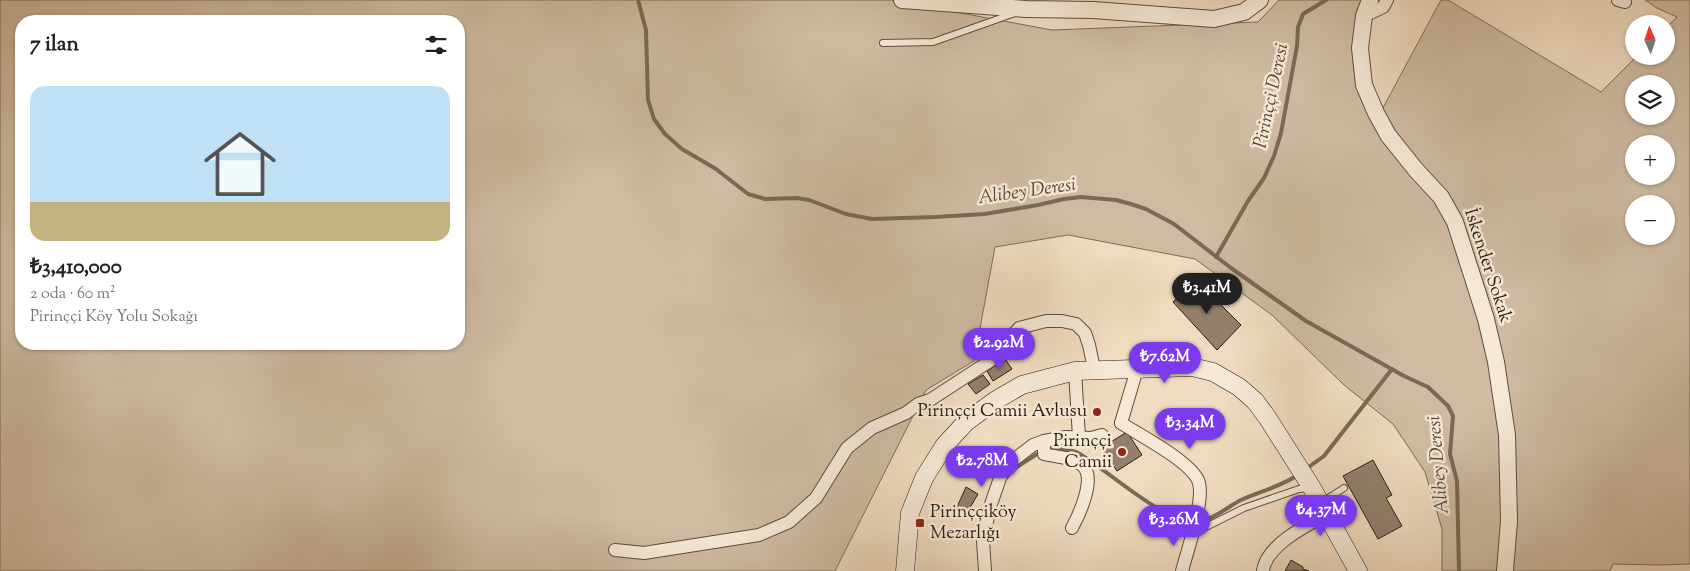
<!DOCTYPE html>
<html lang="tr">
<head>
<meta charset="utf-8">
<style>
	:root { --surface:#fff; --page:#f6f6f6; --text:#202124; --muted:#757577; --line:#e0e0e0; --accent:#7c3aed }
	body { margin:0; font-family:"Sorts Mill Goudy",serif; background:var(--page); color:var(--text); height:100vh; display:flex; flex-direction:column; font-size:19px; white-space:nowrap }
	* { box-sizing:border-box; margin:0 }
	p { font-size:16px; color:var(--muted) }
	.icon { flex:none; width:28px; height:28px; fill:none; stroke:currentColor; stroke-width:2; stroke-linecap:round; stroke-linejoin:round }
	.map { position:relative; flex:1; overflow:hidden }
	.sheet { position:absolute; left:15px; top:15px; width:450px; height:335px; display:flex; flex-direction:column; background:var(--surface); border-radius:20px; box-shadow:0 1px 4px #0004 }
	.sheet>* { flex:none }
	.needle { width:32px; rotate:357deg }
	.buttons { position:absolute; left:1625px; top:15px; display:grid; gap:10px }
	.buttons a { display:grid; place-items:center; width:50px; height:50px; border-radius:50%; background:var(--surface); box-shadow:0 1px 4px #0004; font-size:25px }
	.price { position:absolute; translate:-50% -42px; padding:0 11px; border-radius:18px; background:var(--accent); color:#fff; font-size:16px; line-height:32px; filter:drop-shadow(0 1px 2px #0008) }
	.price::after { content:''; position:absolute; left:50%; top:30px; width:15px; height:11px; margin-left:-8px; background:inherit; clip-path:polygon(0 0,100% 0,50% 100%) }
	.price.selected { background:#222; color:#fff }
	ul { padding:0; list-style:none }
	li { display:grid; align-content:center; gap:10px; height:265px; padding:0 15px }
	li+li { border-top:1px solid var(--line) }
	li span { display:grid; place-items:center; height:155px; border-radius:15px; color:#555 }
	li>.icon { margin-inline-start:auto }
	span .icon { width:90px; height:90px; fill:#fffc; stroke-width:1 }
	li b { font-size:21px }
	h2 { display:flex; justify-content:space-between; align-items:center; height:60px; padding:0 15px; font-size:21px }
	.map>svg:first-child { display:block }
	.green { fill:#cebba2; stroke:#7e6c5a; fill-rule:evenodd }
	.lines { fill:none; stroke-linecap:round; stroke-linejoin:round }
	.stream { stroke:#7a6957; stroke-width:4 }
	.building { fill:#92806c; stroke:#2d1e13 }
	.service-casing { stroke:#5e4d3e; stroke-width:8 }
	.minor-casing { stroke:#5e4d3e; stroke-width:14 }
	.tertiary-casing { stroke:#5e4d3e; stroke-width:18 }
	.secondary-casing { stroke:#2d1e13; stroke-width:19 }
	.service { stroke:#f5e8d5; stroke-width:6 }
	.minor { stroke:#f5e8d5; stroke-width:12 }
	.tertiary { stroke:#f5e8d5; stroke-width:16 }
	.secondary { stroke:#f5e8d5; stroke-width:18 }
	.poi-dot { fill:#8f2418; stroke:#f5e8d5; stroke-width:2 }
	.labels { text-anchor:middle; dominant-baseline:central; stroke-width:5; stroke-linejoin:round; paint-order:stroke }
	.street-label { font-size:18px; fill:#2d1e13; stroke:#f5e8d5 }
	.poi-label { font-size:18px; fill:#2d1e13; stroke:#f5e8d5; text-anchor:end }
	.water-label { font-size:19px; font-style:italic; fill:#5a4a3b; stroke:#f5e8d5 }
</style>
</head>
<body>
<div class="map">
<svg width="1690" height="571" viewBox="0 0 1690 571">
	<rect width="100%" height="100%" fill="#efdbbf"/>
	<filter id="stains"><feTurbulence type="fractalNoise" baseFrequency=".004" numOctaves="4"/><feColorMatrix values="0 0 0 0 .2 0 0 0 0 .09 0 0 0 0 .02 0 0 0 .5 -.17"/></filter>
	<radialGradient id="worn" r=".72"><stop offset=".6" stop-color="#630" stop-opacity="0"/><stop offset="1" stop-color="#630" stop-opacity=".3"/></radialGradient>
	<path class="green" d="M0,0H891L1052,30L1258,22L1279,0H1375L1368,13L1364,71L1378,117L1441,0H1448L1601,92L1637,56H1666V28L1677,17L1657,8L1645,0H1690V564L1660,565L1613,564L1610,571H1442V529L1425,472L1393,424L1344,385L1272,315L1195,259L1068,235L995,247L974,361L926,390L835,571H0ZM21,21H459V344H21ZM1634,84H1666V116H1634ZM1634,144H1666V176H1634ZM1634,204H1666V236H1634Z"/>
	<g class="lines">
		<g class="stream">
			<polyline points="638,0 646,30 648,100 654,119 665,134 682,149 716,169 748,194 765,199 797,198 809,200 846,214 872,219 935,217 985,214 1038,205 1064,199 1081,197 1116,200 1131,204 1146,209 1174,224 1231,268 1306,321 1404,376 1428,387 1448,406 1453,416 1450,454 1457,481 1459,571"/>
			<polyline points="1216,257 1248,201 1264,178 1274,156 1281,133 1297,46 1298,27 1303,14 1326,0"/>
			<path d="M1052,448C1060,450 1071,449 1078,453C1109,470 1167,528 1202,521C1215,518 1228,507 1239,501C1258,492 1280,487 1298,475"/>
			<polyline points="1306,469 1324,456 1392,369"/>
			<polyline points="1007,477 1011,471 1037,454"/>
		</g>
	</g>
	<g class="building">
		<polygon points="1197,281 1241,325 1217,350 1173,302"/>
		<polygon points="1005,359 1012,369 993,381 987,371"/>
		<polygon points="983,375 990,384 976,394 968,384"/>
		<polygon points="1127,432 1142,455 1117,471 1101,448"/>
		<polygon points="1373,460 1392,495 1386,498 1402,526 1378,539 1343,476"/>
		<polygon points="966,487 978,494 968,511 957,507"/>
		<polygon points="1291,560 1303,567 1303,569 1309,571 1285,571"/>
	</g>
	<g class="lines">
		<defs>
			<g id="service">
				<polyline points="883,43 933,42 1015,13"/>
				<polyline points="1322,502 1344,488"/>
				<polyline points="1193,531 1198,531 1244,508 1299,489 1309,488"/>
			</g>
			<g id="minor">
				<polyline points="1618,0 1625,2"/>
				<polyline points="1364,16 1383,7 1387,0"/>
				<polyline points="1075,371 1079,437"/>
				<path d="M1121,423C1141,436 1188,460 1198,480C1206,498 1187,551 1182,571"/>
				<polyline points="1121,423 1137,369"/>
				<path d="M1044,441V454C1056,457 1072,457 1082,465C1097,477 1079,515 1072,528"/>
				<polyline points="615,550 644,553 759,535 789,522 816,498 847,448 872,428 906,413 918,404 930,400 993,359 1019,328 1046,321 1062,321 1076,324 1085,333 1089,345 1094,369"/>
				<polyline points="985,571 983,541 990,507 1000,478 1007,465 1033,445 1044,441 1066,437 1091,438 1102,435"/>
				<path d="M1263,571C1266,545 1307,525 1328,514"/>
			</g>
			<g id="tertiary">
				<polyline points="902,0 1026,9 1093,10 1214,19 1244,12 1260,0"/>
				<polyline points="1370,0 1364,16 1360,48 1364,85 1376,113 1388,135 1416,170 1441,197 1455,222 1486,319 1496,362 1507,435 1509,521 1505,571"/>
			</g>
			<polyline id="secondary" points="905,571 910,513 924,478 944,446 966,422 996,400 1022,385 1075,371 1192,367 1213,372 1239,387 1255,401 1267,417 1312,488 1358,571"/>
		</defs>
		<use href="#service" class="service-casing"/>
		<use href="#minor" class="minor-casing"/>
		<use href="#tertiary" class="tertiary-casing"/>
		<use href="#secondary" class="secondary-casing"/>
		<use href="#service" class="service"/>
		<use href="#minor" class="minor"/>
		<use href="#tertiary" class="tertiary"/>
		<use href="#secondary" class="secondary"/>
	</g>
	<g class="poi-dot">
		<circle cx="1097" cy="412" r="5"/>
		<circle cx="1122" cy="452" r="5"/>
		<rect x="915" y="518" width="10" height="10" rx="2.5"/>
	</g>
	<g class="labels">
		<g class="street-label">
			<text transform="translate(1487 266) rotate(72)">İskender Sokak</text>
		</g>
		<g class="poi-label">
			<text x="1087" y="412">Pirinççi Camii Avlusu</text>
			<text x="1112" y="442">Pirinççi<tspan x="1112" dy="21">Camii</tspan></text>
			<text x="930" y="513" text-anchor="start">Pirinççiköy<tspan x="930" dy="21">Mezarlığı</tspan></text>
		</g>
		<g class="water-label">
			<text transform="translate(1272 96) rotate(-78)">Pirinççi Deresi</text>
			<text transform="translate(1027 192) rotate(-8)">Alibey Deresi</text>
			<text transform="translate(1439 465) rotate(-95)">Alibey Deresi</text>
		</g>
	</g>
	<rect width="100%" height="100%" filter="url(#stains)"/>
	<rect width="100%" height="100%" fill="url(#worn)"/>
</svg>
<div class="buttons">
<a><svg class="needle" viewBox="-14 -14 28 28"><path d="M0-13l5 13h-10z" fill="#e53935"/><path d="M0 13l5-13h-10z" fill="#757577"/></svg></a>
<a><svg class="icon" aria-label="layers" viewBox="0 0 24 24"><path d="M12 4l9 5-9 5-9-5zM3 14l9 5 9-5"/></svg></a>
<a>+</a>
<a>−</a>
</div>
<b class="price selected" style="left:1207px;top:315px">₺3.41M</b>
<b class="price" style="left:999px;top:370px">₺2.92M</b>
<b class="price" style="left:1165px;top:384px">₺7.62M</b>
<b class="price" style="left:1190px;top:450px">₺3.34M</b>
<b class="price" style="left:982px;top:488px">₺2.78M</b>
<b class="price" style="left:1321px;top:537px">₺4.37M</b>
<b class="price" style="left:1174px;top:547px">₺3.26M</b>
<section class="sheet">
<h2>7 ilan<svg class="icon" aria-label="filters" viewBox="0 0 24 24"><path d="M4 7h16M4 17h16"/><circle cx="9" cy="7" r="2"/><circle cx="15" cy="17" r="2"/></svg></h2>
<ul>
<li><span style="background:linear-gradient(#bfe0f5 75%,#c2b280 0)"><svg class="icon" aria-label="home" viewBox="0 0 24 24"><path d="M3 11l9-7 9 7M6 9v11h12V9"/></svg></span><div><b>₺3,410,000</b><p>2 oda · 60 m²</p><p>Pirinççi Köy Yolu Sokağı</p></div></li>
</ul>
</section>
</div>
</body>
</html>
